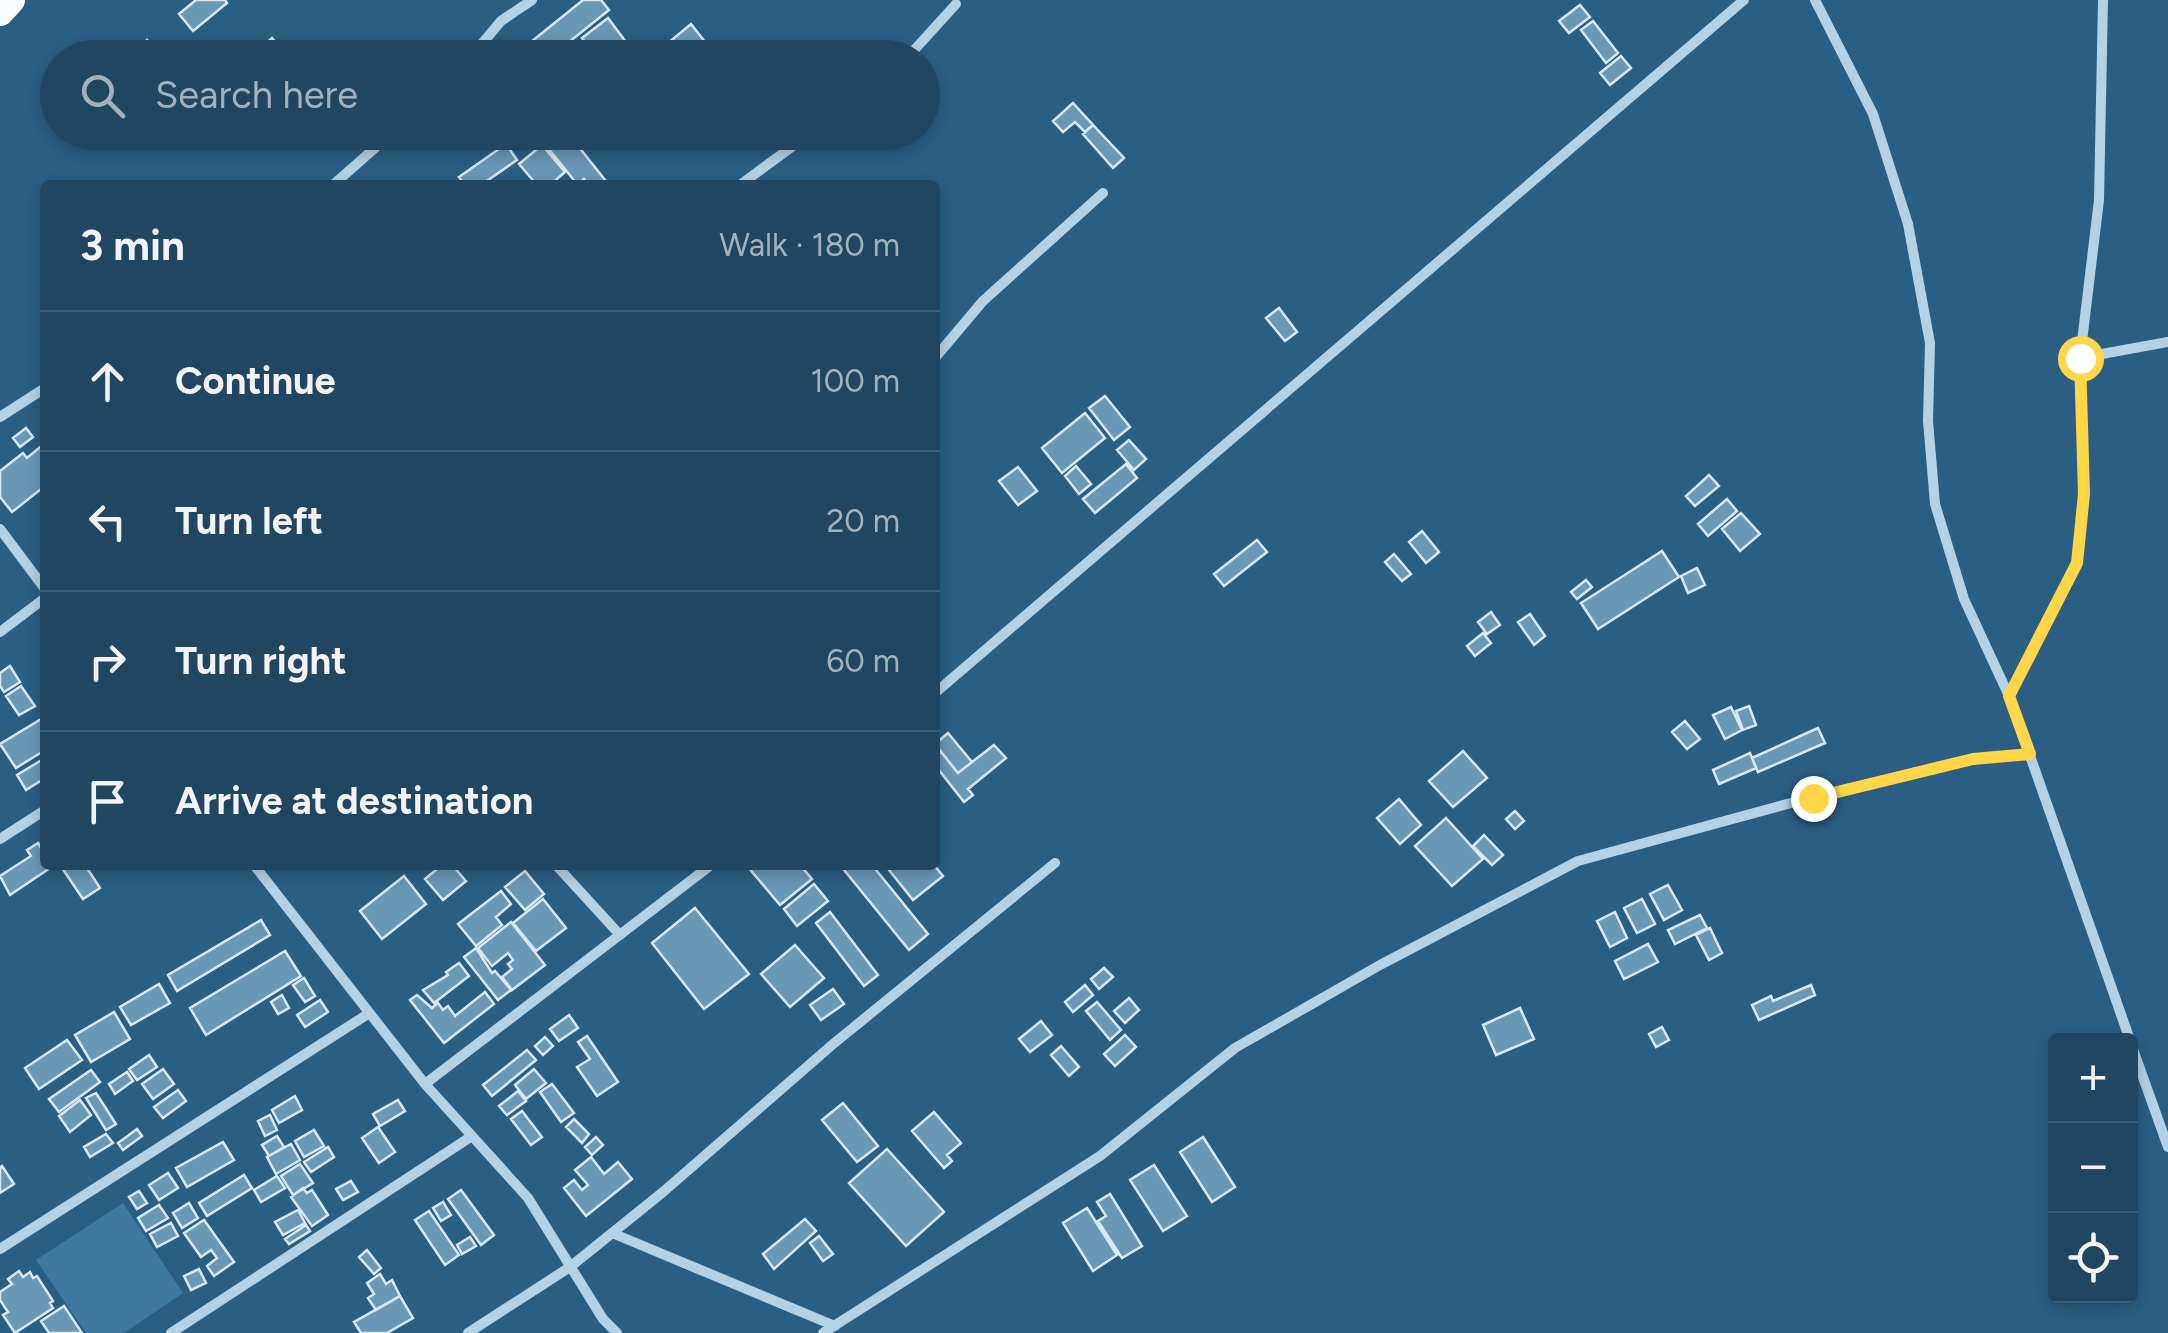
<!DOCTYPE html>
<meta charset="utf-8">
<style>
:root{--surface:#204662;--page:#284d68;--text:#f1f3f6;--muted:#a2b1be;--line:#3d5e77}
body{margin:0;font-family:Figtree,sans-serif;background:var(--page);color:var(--text)}
.controls{position:absolute;right:30px;bottom:30px;display:grid;overflow:hidden;border-radius:10px;box-shadow:0 5px 15px #0003}
.controls button{width:90px;height:90px;display:grid;place-items:center;padding:0;border:0;border-bottom:2px solid var(--line);background:var(--surface);color:var(--text);font:50px sans-serif}
.stop{position:absolute;width:30px;height:30px;margin:-22px;border:8px solid #ffd54a;border-radius:50%;background:#fff}
.stop.end{background:#ffd54a;border-color:#fff;box-shadow:0 2px 10px #0008}
.list{margin:0;padding:0;list-style:none}
h2{display:flex;justify-content:space-between;align-items:center;height:130px;margin:0;padding:0 40px;font-size:42px}
h2 small{font-size:32px;font-weight:400;color:var(--muted)}
.list li{display:grid;grid-template-columns:65px 1fr auto;gap:30px;align-items:center;box-sizing:border-box;height:140px;padding:0 40px;border-top:2px solid var(--line)}
.list b{display:block;font-size:38px;white-space:nowrap}
.list em{font-size:32px;font-style:normal;color:var(--muted)}
.icon{flex:none;width:55px;height:55px;fill:none;stroke:currentColor;stroke-width:2;stroke-linecap:round;stroke-linejoin:round}
.map{position:relative;flex:none;width:2168px;height:1333px;overflow:hidden}
.search{position:absolute;background:var(--surface);box-shadow:0 5px 15px #0003;left:40px;top:40px;width:900px;height:110px;display:flex;align-items:center;gap:25px;box-sizing:border-box;padding:0 35px;border-radius:55px;color:var(--muted);font-size:38px}
.panel{position:absolute;background:var(--surface);box-shadow:0 5px 15px #0003;left:40px;top:180px;width:900px;height:690px;border-radius:10px}
.map>svg:first-child{display:block}
.green{fill:#3f789f}
.building{fill:#6997b6;stroke:#d6e9f5;stroke-width:2.5}
.lines{fill:none;stroke-linecap:round;stroke-linejoin:round}
.minor{stroke:#b3d2e6;stroke-width:10}
.trunk{stroke:#fafcfe;stroke-width:28}
.route{stroke:#ffd54a;stroke-width:12}
</style>
<div class="map">
<svg width="2168" height="1333" viewBox="0 0 2168 1333">
<rect width="100%" height="100%" fill="#2a5e83"/>
<!-- green -->
<path class="green" d="M123 1203 183 1293 124 1333H86L36 1260Z"/>
<!-- building -->
<path class="building" d="M196 0H225L227 3 193 31 179 14Z
M583 0H601L609 10 549 58H511Z
M1580 5 1590 17 1569 33 1559 21Z
M608 18 638 58H597L582 38Z
M1593 21 1618 53 1606 63 1581 30Z
M691 24 709 47 696 58H650Z
M272 38 289 58H250Z
M147 40 159 49 153 58H145L138 52Z
M1621 56 1631 68 1610 85 1600 73Z
M1073 103 1093 125 1085 132 1075 122 1063 132 1053 121Z
M1093 125 1124 158 1113 168 1083 134Z
M554 132H567L609 185H589L584 179 577 184 544 143Z
M506 144 517 160 481 185H465L459 177Z
M542 145 565 172 550 185H537L519 164Z
M1279 308 1297 332 1285 341 1266 318Z
M1105 396 1130 427 1114 440 1089 408Z
M1085 413 1105 438 1062 473 1042 448Z
M26 428 33 437 20 447 13 438Z
M1129 440 1146 459 1134 470 1117 450Z
M45 443V486L12 512 0 497V471L23 453 27 458Z
M1126 464 1137 478 1095 513 1083 499Z
M1076 466 1091 484 1079 494 1065 476Z
M1018 467 1037 491 1018 505 999 481Z
M1709 475 1719 486 1695 506 1686 496Z
M1727 499 1737 511 1708 536 1698 524Z
M1741 513 1760 534 1740 551 1722 529Z
M1422 531 1439 552 1426 563 1409 542Z
M1257 540 1267 552 1224 586 1214 574Z
M1662 551 1679 577 1598 629 1581 603Z
M1394 554 1411 574 1402 581 1385 562Z
M1697 568 1705 585 1688 593 1681 576Z
M1586 580 1592 587 1577 599 1571 592Z
M1491 612 1500 625 1487 634 1478 622Z
M1530 614 1545 636 1534 645 1518 622Z
M1483 633 1491 643 1475 656 1467 646Z
M10 666 20 682 4 692 0 686V673Z
M21 686 35 706 19 715 6 696Z
M1749 706 1756 725 1743 730 1736 711Z
M1731 707 1742 730 1725 739 1713 715Z
M43 718 45 750 16 768 0 744Z
M1685 721 1700 739 1687 749 1672 732Z
M1818 728 1825 743 1758 772 1752 758Z
M948 733 972 762 958 773 935 744Z
M994 745 1006 758 968 789 973 795 964 802 935 765V757L941 752 958 773Z
M1463 751 1487 778 1453 807 1429 781Z
M1750 753 1756 768 1719 784 1713 770Z
M45 758V778L26 790 17 775Z
M1399 799 1421 825 1400 844 1377 818Z
M1515 811 1524 821 1515 829 1506 819Z
M1446 818 1483 859 1452 886 1415 846Z
M1484 835 1503 855 1492 865 1473 846Z
M38 843 45 854V865L53 866 10 895 0 876 31 856 27 850Z
M60 865H85L100 888 83 899Z
M442 865H452L466 881 443 900 425 879Z
M750 865H800L812 879 780 905 748 867Z
M840 865H872L928 934 909 950Z
M885 865H934L943 876 913 900Z
M525 871 544 894 525 910 505 887Z
M404 876 426 904 382 939 360 911Z
M814 884 828 901 797 926 784 909Z
M1668 885 1682 910 1664 920 1650 894Z
M501 891 511 904 496 917 502 925 476 946 458 924Z
M543 899 566 928 536 951 513 923Z
M1642 899 1655 924 1637 933 1624 908Z
M695 908 749 974 704 1009 652 943Z
M830 912 878 975 864 986 816 923Z
M1615 912 1627 938 1610 947 1597 921Z
M1700 915 1707 928 1675 944 1668 930Z
M261 920 270 935 177 991 168 975Z
M511 922 545 965 512 990 502 977 512 969 508 964 513 960 508 953 492 966 478 948Z
M1710 928 1722 953 1709 960 1696 935Z
M1648 944 1658 962 1624 979 1615 961Z
M795 945 824 978 790 1007 761 974Z
M476 948 492 973 495 971 511 990 498 1000 464 957Z
M285 951 301 976 206 1035 190 1008Z
M459 963 469 976 434 1003 423 990 448 975 446 972Z
M1104 968 1113 977 1099 989 1091 979Z
M304 978 315 996 305 1002 293 985Z
M159 984 170 1003 131 1025 120 1007Z
M1085 985 1093 995 1073 1012 1065 1002Z
M1811 985 1815 995 1759 1020 1752 1005 1771 996 1773 1001Z
M833 989 844 1004 821 1020 810 1005Z
M485 992 494 1004 444 1043 410 1000 417 995 432 1008 438 1003 443 1010 448 1006 455 1016Z
M282 995 289 1008 278 1014 271 1002Z
M1129 998 1139 1010 1125 1023 1114 1011Z
M320 1000 328 1012 305 1027 297 1015Z
M1097 1002 1121 1030 1110 1040 1086 1011Z
M1520 1008 1534 1039 1496 1055 1483 1025Z
M114 1012 130 1039 91 1062 75 1035Z
M569 1015 578 1028 559 1041 550 1029Z
M1041 1021 1052 1035 1030 1052 1019 1039Z
M1662 1027 1669 1040 1656 1047 1649 1034Z
M1125 1035 1136 1047 1115 1066 1104 1054Z
M587 1036 618 1082 597 1096 577 1067 590 1059 578 1042Z
M545 1037 553 1046 543 1055 535 1046Z
M67 1040 82 1060 39 1089 25 1068Z
M1061 1046 1079 1067 1069 1076 1051 1055Z
M527 1050 536 1060 492 1096 483 1085Z
M149 1055 157 1067 137 1080 129 1069Z
M163 1069 174 1084 153 1099 142 1084Z
M534 1069 546 1083 526 1099 515 1085Z
M91 1070 100 1082 59 1112 49 1099Z
M127 1072 133 1081 115 1094 109 1084Z
M552 1084 574 1113 561 1122 540 1092Z
M178 1090 186 1101 163 1118 154 1107Z
M518 1091 526 1101 507 1115 499 1106Z
M96 1093 116 1124 106 1130 86 1098Z
M295 1096 302 1110 279 1123 272 1110Z
M80 1100 91 1115 70 1132 59 1116Z
M398 1100 405 1111 380 1126 373 1114Z
M843 1103 878 1146 857 1162 822 1120Z
M522 1111 542 1137 531 1145 511 1119Z
M934 1112 961 1143 947 1155 952 1161 944 1168 912 1131Z
M270 1115 277 1130 265 1136 258 1121Z
M574 1119 589 1134 582 1143 566 1127Z
M378 1127 395 1152 379 1163 362 1138Z
M137 1129 142 1136 123 1150 118 1143Z
M314 1130 324 1146 304 1157 295 1141Z
M106 1134 113 1143 90 1157 84 1147Z
M277 1136 284 1147 269 1156 262 1145Z
M596 1137 603 1145 592 1155 585 1147Z
M1203 1137 1235 1187 1212 1202 1180 1152Z
M223 1142 234 1160 187 1187 176 1168Z
M291 1144 300 1160 276 1174 267 1157Z
M328 1147 334 1157 311 1172 304 1162Z
M887 1149 944 1212 906 1246 849 1183Z
M591 1157 604 1174 618 1162 632 1179 586 1216 564 1188 574 1180 582 1190 588 1185 575 1170Z
M300 1164 313 1183 293 1195 281 1176Z
M1154 1165 1187 1216 1163 1231 1130 1180Z
M2 1166 14 1184 0 1193V1168Z
M168 1173 178 1188 159 1200 149 1185Z
M244 1175 252 1188 207 1216 199 1203Z
M277 1176 285 1188 261 1202 254 1190Z
M351 1181 358 1192 343 1200 336 1189Z
M303 1188 307 1193 312 1190 328 1215 312 1226 291 1197Z
M461 1190 494 1235 481 1245 448 1199Z
M139 1191 147 1203 137 1209 129 1197Z
M1110 1194 1142 1246 1122 1258 1098 1221 1106 1216 1097 1202Z
M443 1202 451 1215 441 1221 433 1208Z
M189 1203 198 1218 182 1228 173 1213Z
M159 1205 168 1218 146 1231 138 1218Z
M1087 1208 1117 1255 1093 1271 1063 1223Z
M298 1210 305 1223 283 1235 275 1222Z
M429 1211 459 1255 445 1265 415 1220Z
M805 1219 816 1231 774 1269 763 1254Z
M204 1220 234 1262 214 1276 207 1266 217 1258 211 1250 201 1257 184 1233Z
M171 1223 178 1236 157 1247 150 1234Z
M306 1225 310 1231 289 1244 285 1239Z
M819 1236 833 1254 823 1261 810 1243Z
M470 1237 476 1246 462 1254 457 1245Z
M367 1250 381 1268 374 1274 359 1257Z
M199 1269 206 1283 191 1290 184 1276Z
M19 1271 23 1277 30 1272 33 1278 37 1276 53 1301 50 1303 53 1308 15 1333 3 1315 8 1312 0 1300V1292L12 1284 8 1279Z
M380 1274 386 1284 392 1280 400 1296 376 1310 368 1298 374 1294 367 1283Z
M400 1296 413 1318 387 1333H361L354 1322Z
M64 1306 82 1333H49L41 1321Z"/>
<g class="lines">
<!-- minor -->
<path class="minor" d="M1815 0 1873 114 1908 224 1930 343 1928 421 1935 504 1964 599 2009 696 2130 1040
M470 58 501 21 532 0
M907 58 956 4
M333 185 393 132
M740 185 812 132
M935 358 983 301 1103 193
M2080 358 2168 342
M0 417 45 388
M0 529 45 589
M0 632 45 598
M935 693 1744 0
M2009 696 2077 563 2084 494 2080 358 2099 200 2103 0
M0 839 45 810
M254 865 425 1084 528 1198 603 1319 617 1333
M556 865 620 935
M2130 1041 2168 1147
M425 1084 711 865
M612 1233 835 1326
M0 1249 368 1014
M171 1333 472 1136
M468 1333 570 1267 663 1192 832 1045 1055 863
M823 1333 1100 1156 1235 1048 1380 965 1578 861 1813 797 1973 759 2029 754"/>
<!-- trunk -->
<path class="trunk" d="M0 12 11 0"/>
</g>
<g class="lines">
<!-- route -->
<path class="route" d="M1813 798 1973 759 2030 754 2009 696 2077 563 2084 494 2080 358"/>
</g>
</svg>
<div class="controls">
<button>+</button>
<button>−</button>
<button><svg class="icon" aria-label="locate" viewBox="0 0 24 24"><circle cx="12" cy="12" r="6"/><path d="M12 2v4M12 18v4M2 12h4M18 12h4"/></svg></button>
</div>
<div class="stop" style="left:2080px;top:358px"></div>
<div class="stop end" style="left:1813px;top:798px"></div>
<div class="search"><svg class="icon" aria-label="search" viewBox="0 0 24 24"><circle cx="10" cy="10" r="6"/><path d="M15 15l6 6"/></svg>Search here</div>
<section class="panel">
<h2>3 min<small>Walk · 180 m</small></h2>
<ul class="list">
<li><svg class="icon" aria-label="ahead" viewBox="0 0 24 24"><path d="M12 20V5M6 11l6-6 6 6"/></svg><div><b>Continue</b></div><em>100 m</em></li>
<li><svg class="icon" aria-label="left" viewBox="0 0 24 24"><path d="M17 20v-9H6M10 6l-5 5 5 5"/></svg><div><b>Turn left</b></div><em>20 m</em></li>
<li><svg class="icon" aria-label="right" viewBox="0 0 24 24"><path d="M7 20v-9h11M14 6l5 5-5 5"/></svg><div><b>Turn right</b></div><em>60 m</em></li>
<li><svg class="icon" aria-label="arrive" viewBox="0 0 24 24"><path d="M6 21V4h12l-3 4 3 4H6"/></svg><div><b>Arrive at destination</b></div></li>
</ul>
</section>
</div>
